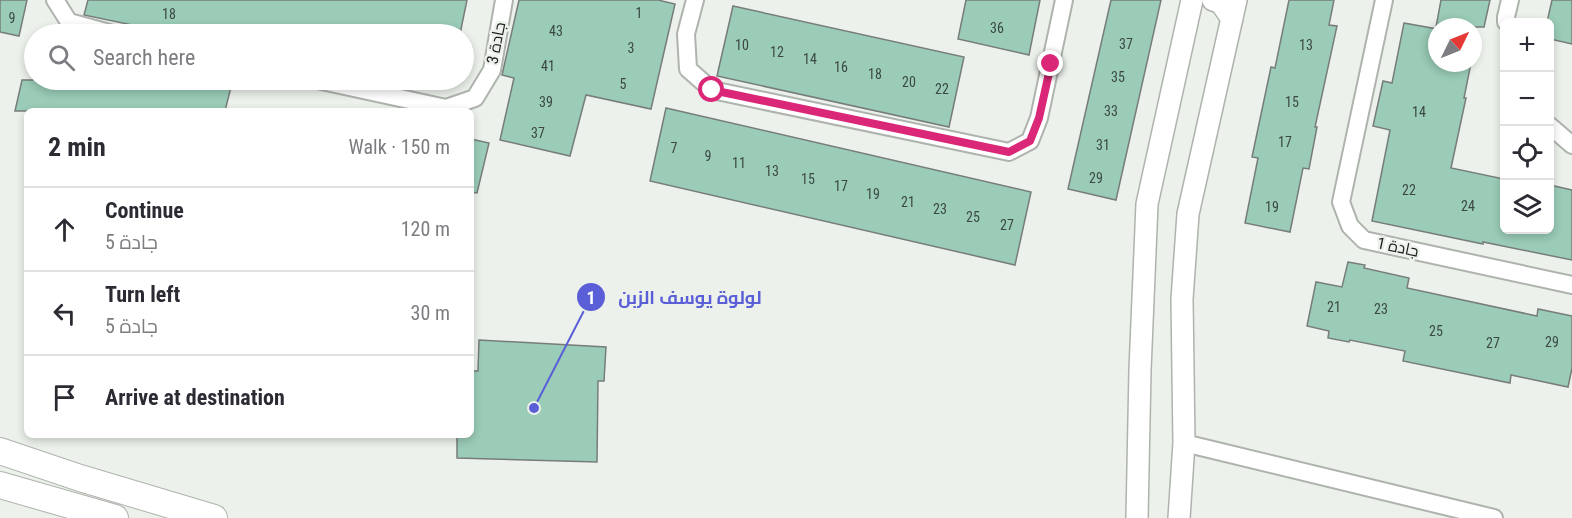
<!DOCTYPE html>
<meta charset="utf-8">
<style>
:root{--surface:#fff;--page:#f2f2f3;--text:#2b2b33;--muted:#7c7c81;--line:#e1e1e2}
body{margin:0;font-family:"Roboto Condensed",Cairo,sans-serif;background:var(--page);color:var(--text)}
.controls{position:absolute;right:18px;top:18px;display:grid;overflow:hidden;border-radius:9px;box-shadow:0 3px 9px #0003}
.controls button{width:54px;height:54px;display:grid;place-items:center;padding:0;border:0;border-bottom:2px solid var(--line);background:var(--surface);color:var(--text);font:30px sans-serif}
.compass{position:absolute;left:1428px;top:18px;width:54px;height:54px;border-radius:50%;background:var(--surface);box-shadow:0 3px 9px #0003;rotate:47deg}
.stop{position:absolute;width:18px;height:18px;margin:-14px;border:4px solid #db2777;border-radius:50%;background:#fff}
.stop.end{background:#db2777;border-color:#fff;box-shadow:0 2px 6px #0008}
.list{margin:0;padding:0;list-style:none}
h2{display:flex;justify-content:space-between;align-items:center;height:78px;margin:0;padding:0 24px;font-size:26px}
h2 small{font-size:20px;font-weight:400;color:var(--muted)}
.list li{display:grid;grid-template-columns:39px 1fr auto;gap:18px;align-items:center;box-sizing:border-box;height:84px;padding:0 24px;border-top:2px solid var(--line)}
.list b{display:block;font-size:22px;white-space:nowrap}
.list p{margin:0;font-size:20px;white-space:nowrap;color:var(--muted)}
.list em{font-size:20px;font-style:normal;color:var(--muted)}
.icon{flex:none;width:33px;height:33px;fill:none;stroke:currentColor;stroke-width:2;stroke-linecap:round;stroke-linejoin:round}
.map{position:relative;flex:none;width:1572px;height:518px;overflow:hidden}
.search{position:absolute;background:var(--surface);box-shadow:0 3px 9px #0003;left:24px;top:24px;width:450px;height:66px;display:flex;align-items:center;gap:15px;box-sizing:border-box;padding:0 21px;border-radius:33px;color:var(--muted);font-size:22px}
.panel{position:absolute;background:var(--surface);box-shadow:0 3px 9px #0003;left:24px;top:108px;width:450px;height:330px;border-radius:9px}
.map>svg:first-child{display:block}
.building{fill:#9accb7;stroke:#777d7a;stroke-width:1.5}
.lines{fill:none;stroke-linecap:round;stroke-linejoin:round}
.minor-casing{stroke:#afb3ad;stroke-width:20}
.tertiary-casing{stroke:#afb3ad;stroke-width:24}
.primary-casing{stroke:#afb3ad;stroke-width:28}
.minor{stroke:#fff;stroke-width:16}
.tertiary{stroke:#fff;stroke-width:21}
.primary{stroke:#fff;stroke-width:26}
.route{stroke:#db2777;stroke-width:8}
.labels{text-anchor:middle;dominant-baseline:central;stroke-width:5;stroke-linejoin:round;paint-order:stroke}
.number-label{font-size:14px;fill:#3c4942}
.street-label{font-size:16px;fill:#1c1d1b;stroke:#ecf1eb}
.leader{fill:none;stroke:#5b5fd7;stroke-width:2}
.callout-dot{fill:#5b5fd7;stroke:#ecf1eb;stroke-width:2}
.mark-label{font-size:18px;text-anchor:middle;font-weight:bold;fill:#fff}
.callout-label{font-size:18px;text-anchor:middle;font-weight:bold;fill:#5b5fd7;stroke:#ecf1eb;stroke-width:5;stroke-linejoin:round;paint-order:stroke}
</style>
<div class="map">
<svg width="1572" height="518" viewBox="0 0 1572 518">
<rect width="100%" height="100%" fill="#ecf1eb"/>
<!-- building -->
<path class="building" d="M0 0H27L19 36 0 32Z
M88 0H467L460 34H175L84 15Z
M519 0H658L675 4 651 109 586 95 570 156 500 140 514 78 502 75Z
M966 0H1040L1029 55 958 39Z
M1111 0H1161L1116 200 1068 189Z
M1289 0H1334L1329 25 1337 26 1315 127H1317L1309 169 1303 168 1290 232 1245 223 1258 158 1252 157 1271 67 1275 68Z
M1441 0H1490L1484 27H1436Z
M1552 0H1572V44L1550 39V22H1547Z
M733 6 964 57 949 127 717 76Z
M1404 23 1437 29V63H1471L1464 98H1466L1451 168 1504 179V230H1550V185L1572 190V260L1483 242V244L1372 221 1390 130 1373 126 1383 81 1392 83Z
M22 80H196L231 87 225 111H15Z
M666 108 1031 192 1015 265 650 181Z
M471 139 489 143 477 193 471 192Z
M1348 262 1365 265 1364 268 1409 278 1407 288 1537 316 1538 309 1572 316V368L1568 387 1511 375 1510 383 1403 361 1405 351 1350 340 1349 342 1328 338 1329 331 1307 326 1316 282 1342 287Z
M479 340 606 347 604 381H598L597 462 457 458V435H471V371H478Z"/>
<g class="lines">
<defs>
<path id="minor" d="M55 0 69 22 113 34
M695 0 686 34 688 69 712 90 1009 152 1030 141 1039 118 1064 0
M1384 0 1341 202 1350 226 1364 240 1572 285
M1506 22V17L1510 0
M317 80 446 108 475 98 492 70 504 0
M1550 126 1572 145
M1184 443 1494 518"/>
<path id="tertiary" d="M1213 0 1221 3 1232 19
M1137 518 1140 370 1147 204 1192 0
M1179 518 1184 443 1182 299 1188 214 1236 0"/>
<path id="primary" d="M0 451 80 478 214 518
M0 485 115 518"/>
</defs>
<!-- minor casing -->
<use href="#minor" class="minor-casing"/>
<!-- tertiary casing -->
<use href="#tertiary" class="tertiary-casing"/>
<!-- primary casing -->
<use href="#primary" class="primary-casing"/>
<!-- minor -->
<use href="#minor" class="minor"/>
<!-- tertiary -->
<use href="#tertiary" class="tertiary"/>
<!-- primary -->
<use href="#primary" class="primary"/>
</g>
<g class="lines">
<!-- route -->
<path class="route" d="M712 90 1009 152 1030 141 1039 118 1051 64"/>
</g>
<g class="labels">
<!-- number labels -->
<g class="number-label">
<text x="639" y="13">1</text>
<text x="169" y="14">18</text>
<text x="12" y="18">9</text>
<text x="997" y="28">36</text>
<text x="556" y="31">43</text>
<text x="1126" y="44">37</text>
<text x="742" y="45">10</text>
<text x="1306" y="45">13</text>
<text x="631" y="48">3</text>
<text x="777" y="52">12</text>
<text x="810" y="59">14</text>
<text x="548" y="66">41</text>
<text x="841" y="67">16</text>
<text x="875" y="74">18</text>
<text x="1118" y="77">35</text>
<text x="909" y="82">20</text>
<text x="623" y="84">5</text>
<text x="942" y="89">22</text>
<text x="546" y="102">39</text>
<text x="1292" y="102">15</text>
<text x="1111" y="111">33</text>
<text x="1419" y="112">14</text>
<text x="538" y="133">37</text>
<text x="1285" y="142">17</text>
<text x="1103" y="145">31</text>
<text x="674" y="148">7</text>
<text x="708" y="156">9</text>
<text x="739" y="163">11</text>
<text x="772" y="171">13</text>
<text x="1096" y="178">29</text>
<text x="808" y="179">15</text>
<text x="841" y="186">17</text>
<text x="1409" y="190">22</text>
<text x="873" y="194">19</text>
<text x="908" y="202">21</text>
<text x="1468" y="206">24</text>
<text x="1272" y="207">19</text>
<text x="940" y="209">23</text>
<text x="973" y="217">25</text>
<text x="1007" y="225">27</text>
<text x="1334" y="307">21</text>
<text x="1381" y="309">23</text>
<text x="1436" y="331">25</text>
<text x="1552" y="342">29</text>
<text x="1493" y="343">27</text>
</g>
<!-- street labels -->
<g class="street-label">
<text transform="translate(496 43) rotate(-79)">جادة 3</text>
<text transform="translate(1398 247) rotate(12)">جادة 1</text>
</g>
</g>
<!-- callouts -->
<path class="leader" d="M534 408L591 297"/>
<g class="callout-dot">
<circle cx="534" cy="408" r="6"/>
<circle cx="591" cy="297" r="15"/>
</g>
<g class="mark-label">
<text x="591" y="304">1</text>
</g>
<g class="callout-label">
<text x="690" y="304">لولوة يوسف الزبن</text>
</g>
</svg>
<div class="controls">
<button>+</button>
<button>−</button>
<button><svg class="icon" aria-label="locate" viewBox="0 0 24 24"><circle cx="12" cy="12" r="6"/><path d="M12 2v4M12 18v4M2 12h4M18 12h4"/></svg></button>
<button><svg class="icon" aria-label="layers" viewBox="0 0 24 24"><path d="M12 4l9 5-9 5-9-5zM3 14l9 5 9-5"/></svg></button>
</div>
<svg class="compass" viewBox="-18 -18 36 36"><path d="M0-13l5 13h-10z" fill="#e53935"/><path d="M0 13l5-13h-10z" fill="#7c7c81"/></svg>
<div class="stop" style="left:712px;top:90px"></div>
<div class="stop end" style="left:1051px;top:64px"></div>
<div class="search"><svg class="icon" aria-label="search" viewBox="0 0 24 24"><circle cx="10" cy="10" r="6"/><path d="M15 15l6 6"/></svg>Search here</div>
<section class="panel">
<h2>2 min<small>Walk · 150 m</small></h2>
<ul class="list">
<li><svg class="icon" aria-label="ahead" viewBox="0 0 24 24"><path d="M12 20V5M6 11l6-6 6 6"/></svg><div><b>Continue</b><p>جادة 5</p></div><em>120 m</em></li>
<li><svg class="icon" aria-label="left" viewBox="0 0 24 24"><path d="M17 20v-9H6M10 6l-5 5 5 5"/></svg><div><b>Turn left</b><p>جادة 5</p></div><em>30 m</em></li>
<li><svg class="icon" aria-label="arrive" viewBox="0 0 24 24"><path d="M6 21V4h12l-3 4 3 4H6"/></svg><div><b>Arrive at destination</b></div></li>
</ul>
</section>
</div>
